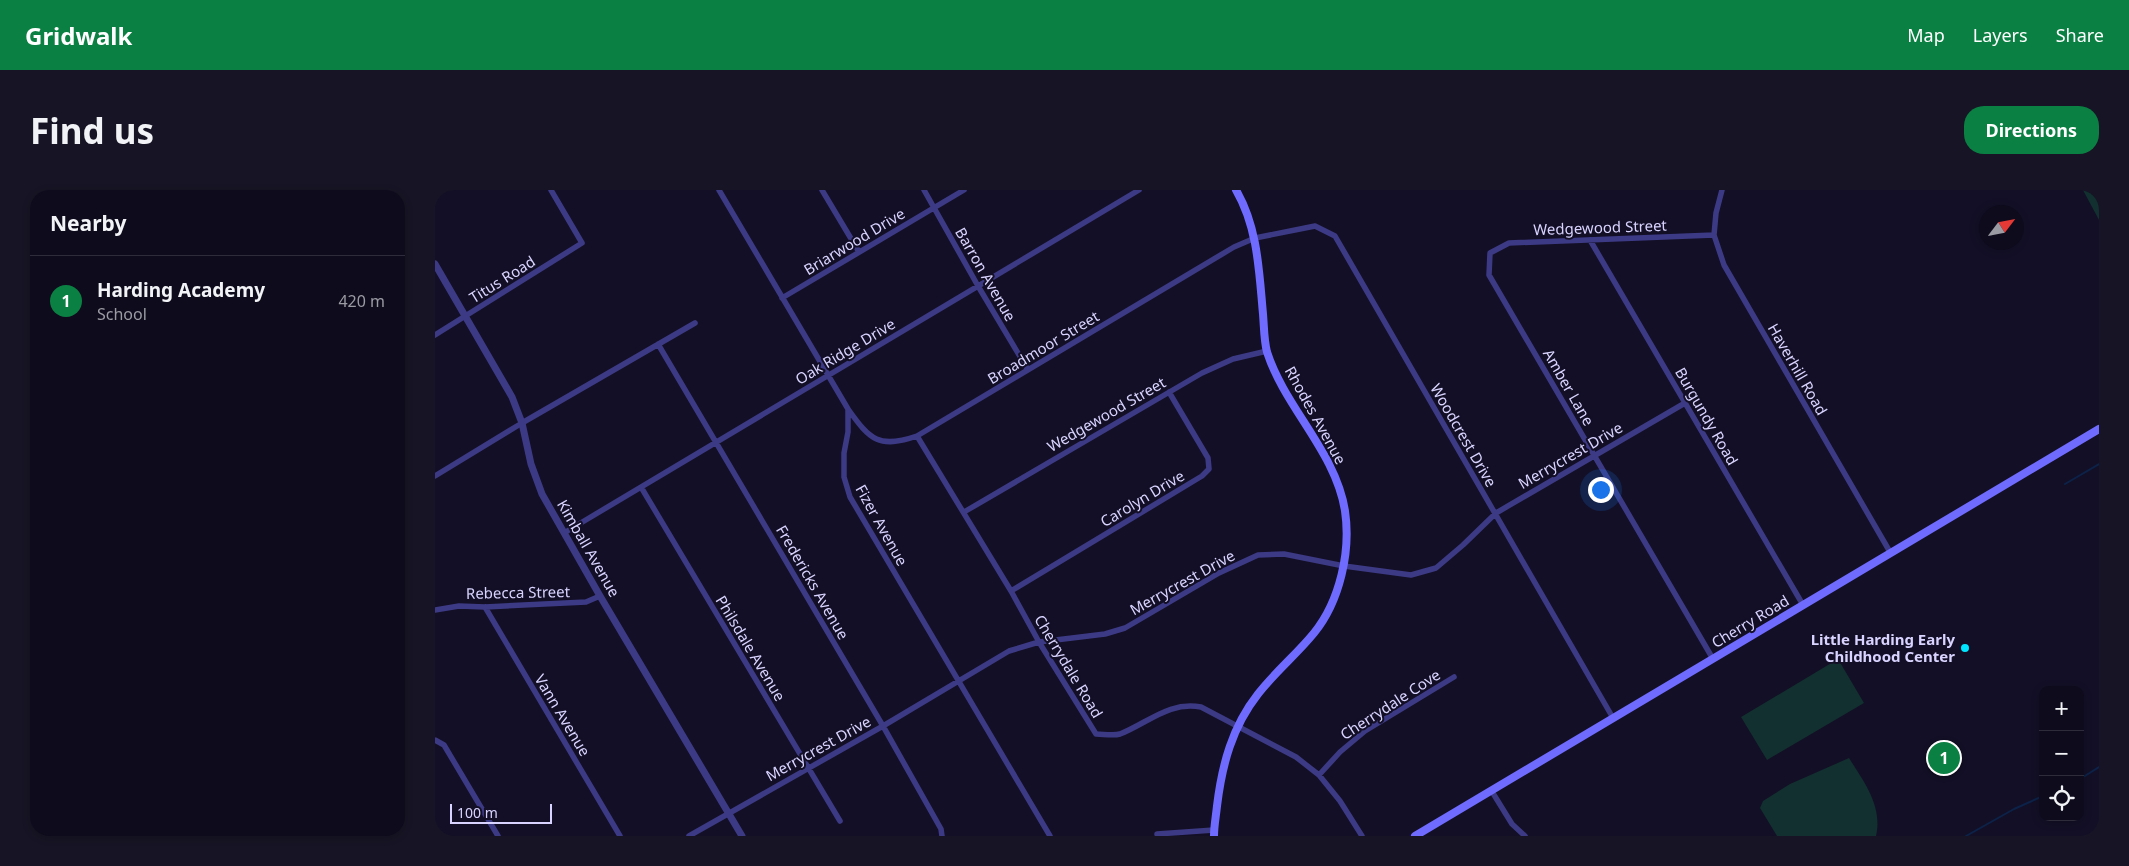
<!DOCTYPE html>
<meta charset="utf-8">
<style>
:root{--surface:#0e0b1c;--page:#171425;--text:#f1f3f6;--muted:#9b9ba3;--line:#2e2b3b;--accent:#0b8043}
body{margin:0;font-family:"Noto Sans",sans-serif;background:var(--page);color:var(--text)}
.controls{position:absolute;right:15px;bottom:15px;display:grid;overflow:hidden;border-radius:10px;box-shadow:0 2px 8px #0003}
.controls button{width:45px;height:45px;display:grid;place-items:center;padding:0;border:0;border-bottom:1px solid var(--line);background:var(--surface);color:var(--text);font:25px sans-serif}
.compass{position:absolute;left:1544px;top:15px;width:45px;height:45px;border-radius:50%;background:var(--surface);box-shadow:0 2px 8px #0003;rotate:58deg}
.scale{position:absolute;left:15px;bottom:12px;width:102px;box-sizing:border-box;padding-left:5px;border:2px solid #d9d4ff;border-top:0;font-size:14px;line-height:18px;white-space:nowrap;color:#d9d4ff;-webkit-text-stroke:4px #130f26;paint-order:stroke}
.you{position:absolute;left:1165px;top:299px;width:18px;height:18px;margin:-12px;border:4px solid #fff;border-radius:50%;background:#1a73e8;box-shadow:0 0 0 8px #1a73e833}
.badge{display:grid;place-items:center;width:32px;height:32px;border-radius:50%;background:var(--accent);color:#fff;font-size:16px;font-weight:700}
.pin{position:absolute;translate:-50% -50%;border:2px solid #fff;box-shadow:0 1px 5px #0006}
.list{margin:0;padding:0;list-style:none}
h2{display:flex;justify-content:space-between;align-items:center;height:65px;margin:0;padding:0 20px;font-size:21px}
h2 small{font-size:16px;font-weight:400;color:var(--muted)}
.list li{display:grid;grid-template-columns:32px 1fr auto;gap:15px;align-items:center;box-sizing:border-box;height:90px;padding:0 20px;border-top:1px solid var(--line)}
.list b{display:block;font-size:19px;white-space:nowrap}
.list p{margin:0;font-size:16px;white-space:nowrap;color:var(--muted)}
.list em{font-size:16px;font-style:normal;color:var(--muted)}
.icon{flex:none;width:28px;height:28px;fill:none;stroke:currentColor;stroke-width:2;stroke-linecap:round;stroke-linejoin:round}
.map{position:relative;flex:none;width:1664px;height:646px;overflow:hidden;border-radius:20px}
header{display:flex;align-items:center;gap:30px;box-sizing:border-box;height:70px;padding:0 25px;background:var(--accent);color:#fff}
header strong{font-size:24px}
nav{display:flex;gap:28px;margin-inline-start:auto;font-size:18px}
.intro{display:flex;align-items:center;justify-content:space-between;box-sizing:border-box;height:120px;padding:0 30px}
h1{margin:0;font-size:35px}
.button{padding:12px 22px;border-radius:20px;background:var(--accent);color:#fff;font-size:18px;font-weight:700}
main{display:flex;gap:30px;padding:0 30px}
aside{flex:1;background:var(--surface);border-radius:20px;box-shadow:0 2px 8px #0003}
.map>svg:first-child{display:block}
.green{fill:#12302f}
.lines{fill:none;stroke-linecap:round;stroke-linejoin:round}
.stream{stroke:#0c2248;stroke-width:2}
.minor{stroke:#3d3a85;stroke-width:5.5}
.tertiary{stroke:#3d3a85;stroke-width:7}
.secondary{stroke:#6f6bff;stroke-width:8}
.poi-dot{fill:#00e5ff;stroke:#130f26;stroke-width:2}
.labels{text-anchor:middle;dominant-baseline:central;stroke-width:4;stroke-linejoin:round;paint-order:stroke}
.street-label{font-size:15px;fill:#d9d4ff;stroke:#130f26}
.poi-label{font-size:15px;font-weight:bold;fill:#d9d4ff;stroke:#130f26;text-anchor:end}
</style>
<header>
<strong>Gridwalk</strong>
<nav><a>Map</a><a>Layers</a><a>Share</a></nav>
</header>
<div class="intro"><h1>Find us</h1><a class="button">Directions</a></div>
<main>
<aside>
<h2>Nearby<small></small></h2>
<ul class="list">
<li><span class="badge">1</span><div><b>Harding Academy</b><p>School</p></div><em>420 m</em></li>
</ul>
</aside>
<div class="map">
<svg width="1664" height="646" viewBox="0 0 1664 646">
<rect width="100%" height="100%" fill="#130f26"/>
<!-- green -->
<path class="green" d="M1648 0H1664V30L1649 2Z
M1403 469 1429 513 1332 570 1306 527Z
M1414 568C1429 592 1448 616 1441 646H1342L1325 618 1328 611 1355 594Z"/>
<g class="lines">
<!-- stream -->
<path class="stream" d="M1630 294 1664 274
M1645 589 1664 577
M1531 646 1579 619 1608 606"/>
<!-- minor -->
<path class="minor" d="M284 0 413 219V242L409 263V287L415 307 615 646
M387 0 424 62
M489 0 543 96 593 180
M1287 0 1281 23 1279 45 1289 75 1455 362
M1155 50 1368 415
M347 108 529 0
M0 145 147 53 116 0
M223 154 448 536 506 639 507 646
M413 219C435 250 444 259 482 246L799 57 820 48 880 36 900 46 1178 528
M482 246 576 401 604 452 661 544C668 544 678 546 685 544 713 533 734 511 766 517L861 567 884 585 905 611 927 646
M0 286 87 233 260 133
M206 297 405 631
M529 322 767 183 798 169 832 161
M129 343 704 0
M576 401 767 286 774 279 773 268 734 202
M50 417 185 646
M0 420 24 416 50 417 151 412 165 406
M1278 469 1054 85 1055 63 1074 53 1279 45
M0 550 9 555 63 646
M884 585 905 562 930 541 1019 487
M1056 600 1077 634 1090 646
M722 644 779 640
M254 646 448 536 574 461 604 452 670 444 690 438 784 383 823 365 849 364 909 376 976 385 1001 378 1028 355 1061 323 1250 213"/>
<!-- tertiary -->
<path class="tertiary" d="M0 74 77 207 87 233 96 274 107 304 165 406 307 646"/>
<!-- secondary -->
<path class="secondary" d="M779 646C779 636 781 626 782 616 787 575 797 537 823 504 840 482 862 464 879 443 905 411 916 361 910 321 901 262 850 218 832 162 829 151 829 136 828 124 824 81 823 38 801 0
M980 646 1664 239"/>
</g>
<!-- markers -->
<circle class="poi-dot" cx="1530" cy="458" r="5"/>
<g class="labels">
<!-- street labels -->
<g class="street-label">
<text transform="translate(1165 37) rotate(-2)">Wedgewood Street</text>
<text transform="translate(419 51) rotate(-31)">Briarwood Drive</text>
<text transform="translate(551 84) rotate(60)">Barron Avenue</text>
<text transform="translate(67 89) rotate(-32)">Titus Road</text>
<text transform="translate(608 157) rotate(-31)">Broadmoor Street</text>
<text transform="translate(410 161) rotate(-31)">Oak Ridge Drive</text>
<text transform="translate(1363 179) rotate(60)">Haverhill Road</text>
<text transform="translate(1134 197) rotate(60)">Amber Lane</text>
<text transform="translate(671 224) rotate(-30)">Wedgewood Street</text>
<text transform="translate(881 225) rotate(61)">Rhodes Avenue</text>
<text transform="translate(1272 226) rotate(60)">Burgundy Road</text>
<text transform="translate(1029 245) rotate(60)">Woodcrest Drive</text>
<text transform="translate(1135 265) rotate(-30)">Merrycrest Drive</text>
<text transform="translate(707 308) rotate(-31)">Carolyn Drive</text>
<text transform="translate(447 335) rotate(61)">Fizer Avenue</text>
<text transform="translate(154 358) rotate(60)">Kimball Avenue</text>
<text transform="translate(378 392) rotate(60)">Fredericks Avenue</text>
<text transform="translate(747 392) rotate(-29)">Merrycrest Drive</text>
<text transform="translate(83 402) rotate(-1)">Rebecca Street</text>
<text transform="translate(1315 431) rotate(-31)">Cherry Road</text>
<text transform="translate(316 458) rotate(59)">Philsdale Avenue</text>
<text transform="translate(634 476) rotate(59)">Cherrydale Road</text>
<text transform="translate(955 514) rotate(-33)">Cherrydale Cove</text>
<text transform="translate(128 525) rotate(59)">Vann Avenue</text>
<text transform="translate(383 558) rotate(-29)">Merrycrest Drive</text>
</g>
<!-- poi labels -->
<g class="poi-label">
<text x="1520" y="449">Little Harding Early<tspan x="1520" dy="17">Childhood Center</tspan></text>
</g>
</g>
</svg>
<div class="controls">
<button>+</button>
<button>−</button>
<button><svg class="icon" aria-label="locate" viewBox="0 0 24 24"><circle cx="12" cy="12" r="6"/><path d="M12 2v4M12 18v4M2 12h4M18 12h4"/></svg></button>
</div>
<svg class="compass" viewBox="-18 -18 36 36"><path d="M0-13l5 13h-10z" fill="#e53935"/><path d="M0 13l5-13h-10z" fill="#9b9ba3"/></svg>
<div class="scale">100 m</div>
<div class="you"></div>
<div class="pin badge" style="left:1509px;top:568px">1</div>
</div>
</main>
